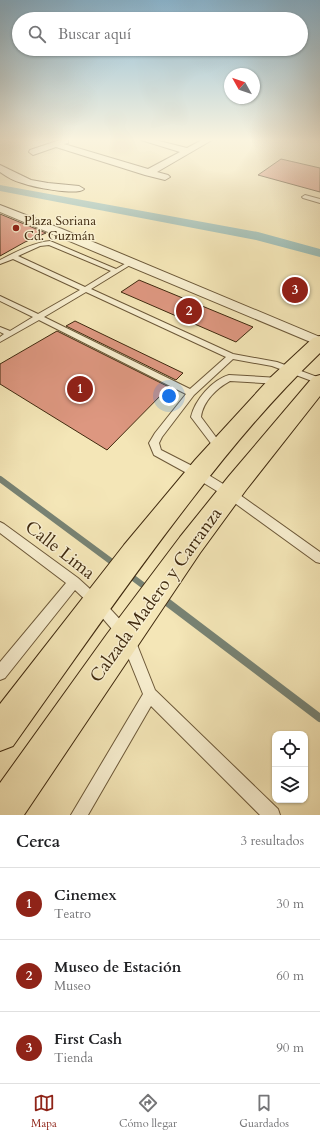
<!DOCTYPE html>
<html lang="es">
<meta charset="utf-8">
<style>
:root{--surface:#fff;--page:#f2f2f2;--text:#202124;--muted:#757577;--line:#e0e0e0;--accent:#8f2418}
body{margin:0;font-family:Cardo,serif;background:var(--page);color:var(--text)}
.controls{position:absolute;right:12px;bottom:12px;display:grid;overflow:hidden;border-radius:8px;box-shadow:0 1px 3px #0004}
.controls button{width:36px;height:36px;display:grid;place-items:center;padding:0;border:0;border-bottom:1px solid var(--line);background:var(--surface);color:var(--text);font:20px sans-serif}
.compass{position:absolute;left:224px;top:68px;width:36px;height:36px;border-radius:50%;background:var(--surface);box-shadow:0 1px 3px #0004;rotate:310deg}
.you{position:absolute;left:169px;top:396px;width:14px;height:14px;margin:-10px;border:3px solid #fff;border-radius:50%;background:#1a73e8;box-shadow:0 0 0 6px #1a73e833}
.badge{display:grid;place-items:center;width:26px;height:26px;border-radius:50%;background:var(--accent);color:#fff;font-size:13px;font-weight:700}
.pin{position:absolute;translate:-50% -50%;border:2px solid #fff;box-shadow:0 1px 4px #0006}
.list{margin:0;padding:0;list-style:none}
h2{display:flex;justify-content:space-between;align-items:center;height:52px;margin:0;padding:0 16px;font-size:17px}
h2 small{font-size:13px;font-weight:400;color:var(--muted)}
.list li{display:grid;grid-template-columns:26px 1fr auto;gap:12px;align-items:center;box-sizing:border-box;height:72px;padding:0 16px;border-top:1px solid var(--line)}
.list b{display:block;font-size:15px;white-space:nowrap}
.list p{margin:0;font-size:13px;white-space:nowrap;color:var(--muted)}
.list em{font-size:13px;font-style:normal;color:var(--muted)}
.icon{flex:none;width:22px;height:22px;fill:none;stroke:currentColor;stroke-width:2;stroke-linecap:round;stroke-linejoin:round}
.map{position:relative;flex:none;width:320px;height:815px;overflow:hidden}
.search{position:absolute;background:var(--surface);box-shadow:0 1px 3px #0004;left:12px;right:12px;top:12px;height:44px;display:flex;align-items:center;gap:10px;box-sizing:border-box;padding:0 14px;border-radius:22px;color:var(--muted);font-size:15px}
.sheet{height:268px;background:var(--surface)}
nav{display:flex;justify-content:space-around;align-items:center;box-sizing:border-box;height:56px;border-top:1px solid var(--line);background:var(--surface);font-size:11px;color:var(--muted)}
nav a{display:grid;justify-items:center;gap:2px}
nav .on{color:var(--accent)}
.map>svg:first-child{display:block}
.lines{fill:none;stroke-linecap:round;stroke-linejoin:round}
.stream-far1{stroke:#788374;stroke-width:6}
.stream{stroke:#788374;stroke-width:8}
.canal{fill:#9ebeb7;fill-rule:evenodd}
.building{fill:#dd9780;stroke:#402a0f}
.service-casing{stroke:#6d5939;stroke-width:2}
.minor-casing{stroke:#6d5939;stroke-width:2}
.primary-casing{stroke:#402a0f;stroke-width:2}
.service{fill:#f8efd0;fill-rule:evenodd}
.minor{fill:#f8efd0;fill-rule:evenodd}
.primary{fill:#f4e6b7;fill-rule:evenodd}
.poi-dot{fill:#8f2418;stroke:#f8efd0;stroke-width:1.5}
.labels{text-anchor:middle;dominant-baseline:central;stroke-width:3;stroke-linejoin:round;paint-order:stroke}
.far-poi-label{font-size:13px;fill:#402a0f;stroke:#f8efd0;text-anchor:start}
.near-street-label{font-size:18px;fill:#402a0f;stroke:#f8efd0}
</style>
<div class="map">
<svg width="320" height="815" viewBox="0 0 320 815">
<rect width="100%" height="100%" fill="#f4e6b7"/>
<filter id="stains"><feTurbulence type="fractalNoise" baseFrequency=".005" numOctaves="4"/><feColorMatrix values="0 0 0 0 .2 0 0 0 0 .09 0 0 0 0 .02 0 0 0 .5 -.17"/></filter>
<radialGradient id="worn" r=".72"><stop offset=".6" stop-color="#630" stop-opacity="0"/><stop offset="1" stop-color="#630" stop-opacity=".3"/></radialGradient>
<g class="lines">
<!-- stream-far1 -->
<path class="stream-far1" d="M0 479 116 565
M128 574 148 589
M162 599 164 600"/>
<!-- stream -->
<path class="stream" d="M163 599 320 718"/>
<!-- canal -->
<path class="canal" d="M0 185 258 232 320 249V257L256 240 0 191Z"/>
</g>
<!-- building -->
<path class="building" d="M281 159 320 168V192L258 175Z
M0 214 46 233 25 242 0 256Z
M139 280 253 327 236 342 121 292Z
M75 321 183 373 176 380 66 326Z
M57 331 169 387 107 450 0 384V364Z"/>
<g class="lines">
<defs>
<path id="service" d="M305 195 320 199V203L303 198 302 197Z
M50 241 116 269 130 261 135 262 91 289 233 354 277 362 320 378V384L272 366 233 359 194 395 162 437 159 443 161 450 202 471 233 490 320 552V563L316 562 225 496 194 477 154 455 149 443 155 433 186 394 39 320 0 342V337L4 334 0 332V327L10 331 33 317 0 301V296L38 314 80 290 13 259 0 264V260C16 252 32 243 50 241ZM49 245 111 271 85 287 18 256 40 246ZM86 292 226 357 190 389 44 317Z
M229 375 279 378 283 381 279 384 230 381C217 388 203 401 201 417L224 448 222 450H216L191 417C195 400 212 380 229 375Z
M0 522 4 524 78 578 101 599 127 627 128 631 127 635 122 637 117 635 93 607 75 590 5 678 0 680V662L66 583 0 533Z
M129 636 134 637 155 690 278 809 280 815H260L151 706 88 815H71L143 694 122 642 124 637Z"/>
<path id="minor" d="M60 140H68V143L64 144 148 169 180 152 141 140H155L187 148 202 140H212L157 172 168 175 170 177 165 180 145 175 56 147 33 155 29 152 30 150Z
M0 165 31 180 48 183 79 186 84 189C77 196 33 187 22 183 14 181 7 177 0 172Z
M0 205 62 229 320 337V346L0 212Z"/>
<path id="primary" d="M320 336V353C273 398 232 447 193 498 130 579 72 663 13 746L0 751V704L124 545 195 460 271 377 313 338Z
M320 375V396L246 490 200 553 24 815H0V783L107 634 180 537 229 476 313 377Z"/>
</defs>
<!-- service casing -->
<use href="#service" class="service-casing"/>
<!-- minor casing -->
<use href="#minor" class="minor-casing"/>
<!-- primary casing -->
<use href="#primary" class="primary-casing"/>
<!-- service -->
<use href="#service" class="service"/>
<!-- minor -->
<use href="#minor" class="minor"/>
<!-- primary -->
<use href="#primary" class="primary"/>
</g>
<!-- sky -->
<linearGradient id="sky" x2="0" y2="1"><stop stop-color="#8ab8d4"/><stop offset="0.55" stop-color="#faf4df"/><stop offset="1" stop-color="#faf4df" stop-opacity="0"/></linearGradient>
<rect width="320" height="254" fill="url(#sky)"/>
<!-- markers -->
<circle class="poi-dot" cx="16" cy="228" r="4"/>
<g class="labels">
<!-- far-poi labels -->
<g class="far-poi-label">
<text x="24" y="221">Plaza Soriana<tspan x="24" dy="15">Cd. Guzmán</tspan></text>
</g>
<!-- near-street labels -->
<g class="near-street-label">
<text transform="translate(60 550) rotate(38)">Calle Lima</text>
<text transform="translate(156 595) rotate(-54)">Calzada Madero y Carranza</text>
</g>
</g>
<rect width="100%" height="100%" filter="url(#stains)"/>
<rect width="100%" height="100%" fill="url(#worn)"/>
</svg>
<div class="controls">
<button><svg class="icon" aria-label="locate" viewBox="0 0 24 24"><circle cx="12" cy="12" r="6"/><path d="M12 2v4M12 18v4M2 12h4M18 12h4"/></svg></button>
<button><svg class="icon" aria-label="layers" viewBox="0 0 24 24"><path d="M12 4l9 5-9 5-9-5zM3 14l9 5 9-5"/></svg></button>
</div>
<svg class="compass" viewBox="-18 -18 36 36"><path d="M0-13l5 13h-10z" fill="#e53935"/><path d="M0 13l5-13h-10z" fill="#757577"/></svg>
<div class="you"></div>
<div class="pin badge" style="left:80px;top:389px">1</div>
<div class="pin badge" style="left:189px;top:311px">2</div>
<div class="pin badge" style="left:295px;top:290px">3</div>
<div class="search"><svg class="icon" aria-label="search" viewBox="0 0 24 24"><circle cx="10" cy="10" r="6"/><path d="M15 15l6 6"/></svg>Buscar aquí</div>
</div>
<section class="sheet">
<h2>Cerca<small>3 resultados</small></h2>
<ul class="list">
<li><span class="badge">1</span><div><b>Cinemex</b><p>Teatro</p></div><em>30 m</em></li>
<li><span class="badge">2</span><div><b>Museo de Estación</b><p>Museo</p></div><em>60 m</em></li>
<li><span class="badge">3</span><div><b>First Cash</b><p>Tienda</p></div><em>90 m</em></li>
</ul>
</section>
<nav>
<a class="on"><svg class="icon" aria-label="map" viewBox="0 0 24 24"><path d="M3 6l6-2 6 2 6-2v14l-6 2-6-2-6 2zM9 4v14M15 6v14"/></svg>Mapa</a>
<a><svg class="icon" aria-label="directions" viewBox="0 0 24 24"><path d="M12 3l9 9-9 9-9-9zM9 14v-3h6M13 9l2 2-2 2"/></svg>Cómo llegar</a>
<a><svg class="icon" aria-label="saved" viewBox="0 0 24 24"><path d="M7 4h10v16l-5-4-5 4z"/></svg>Guardados</a>
</nav>
